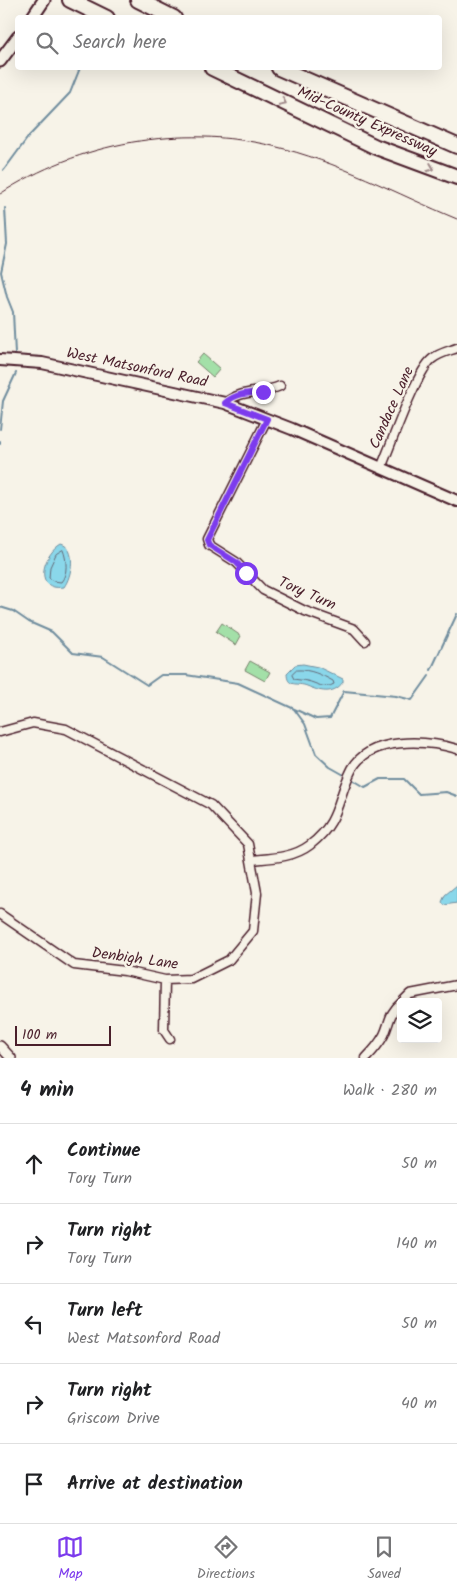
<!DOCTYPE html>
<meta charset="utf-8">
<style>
:root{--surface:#fff;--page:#f6f6f6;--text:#202124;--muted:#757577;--line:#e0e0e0;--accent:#7c3aed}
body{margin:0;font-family:Kalam,sans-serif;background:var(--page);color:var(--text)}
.controls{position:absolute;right:15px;bottom:15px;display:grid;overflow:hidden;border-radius:5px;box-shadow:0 5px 20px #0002}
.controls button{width:45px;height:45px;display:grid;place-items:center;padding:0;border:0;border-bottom:1px solid var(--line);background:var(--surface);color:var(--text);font:25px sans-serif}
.scale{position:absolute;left:15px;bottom:12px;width:96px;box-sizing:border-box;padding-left:5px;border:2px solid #4a1f2b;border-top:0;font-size:14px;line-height:18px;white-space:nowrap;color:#4a1f2b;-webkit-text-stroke:4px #f7f3e8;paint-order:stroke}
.stop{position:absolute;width:15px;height:15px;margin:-11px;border:4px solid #7c3aed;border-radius:50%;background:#fff}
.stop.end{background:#7c3aed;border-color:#fff;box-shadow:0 1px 5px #0008}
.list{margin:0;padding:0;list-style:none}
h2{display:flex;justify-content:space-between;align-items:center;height:65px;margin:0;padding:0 20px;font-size:21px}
h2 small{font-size:16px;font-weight:400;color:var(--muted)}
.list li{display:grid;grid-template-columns:32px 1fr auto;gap:15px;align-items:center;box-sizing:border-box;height:80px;padding:0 20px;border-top:1px solid var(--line)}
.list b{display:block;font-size:19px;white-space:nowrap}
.list p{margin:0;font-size:16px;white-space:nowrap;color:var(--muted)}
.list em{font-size:16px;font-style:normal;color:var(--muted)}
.icon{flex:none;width:28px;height:28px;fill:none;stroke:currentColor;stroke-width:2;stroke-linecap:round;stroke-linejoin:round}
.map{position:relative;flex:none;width:457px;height:1058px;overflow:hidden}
.search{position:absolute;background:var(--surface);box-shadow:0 5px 20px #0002;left:15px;right:15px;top:15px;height:55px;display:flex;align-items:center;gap:12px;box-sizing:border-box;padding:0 18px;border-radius:5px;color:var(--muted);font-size:19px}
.sheet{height:465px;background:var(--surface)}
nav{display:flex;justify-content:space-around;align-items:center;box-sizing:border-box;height:70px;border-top:1px solid var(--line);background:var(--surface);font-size:14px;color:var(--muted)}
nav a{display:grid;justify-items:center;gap:2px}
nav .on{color:var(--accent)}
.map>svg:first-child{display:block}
.green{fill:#a3e0a8;stroke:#76806a}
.water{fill:#8ad7ea;stroke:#708d9e}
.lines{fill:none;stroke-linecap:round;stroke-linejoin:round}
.shore{stroke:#646977;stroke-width:1}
.stream{stroke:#708d9e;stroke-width:2}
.minor-casing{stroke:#4a1f2b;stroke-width:11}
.tertiary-casing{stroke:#4a1f2b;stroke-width:12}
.secondary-casing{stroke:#4a1f2b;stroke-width:14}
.primary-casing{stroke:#4a1f2b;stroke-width:15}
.motorway-casing{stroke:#4a1f2b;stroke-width:18}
.minor{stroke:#f7f3e8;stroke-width:8}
.tertiary{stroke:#f7f3e8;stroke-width:9}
.secondary{stroke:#f7f3e8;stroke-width:10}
.primary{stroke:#f7f3e8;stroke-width:11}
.motorway{stroke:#f7f3e8;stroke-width:14}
.tram{stroke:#4a1f2b;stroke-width:1}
.oneway{stroke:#a0898a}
.route{stroke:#7c3aed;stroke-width:6}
.labels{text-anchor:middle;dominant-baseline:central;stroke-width:5;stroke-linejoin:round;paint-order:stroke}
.street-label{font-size:15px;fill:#4a1f2b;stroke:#f7f3e8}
</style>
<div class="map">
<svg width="457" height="1058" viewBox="0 0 457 1058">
<rect width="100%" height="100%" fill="#f7f3e8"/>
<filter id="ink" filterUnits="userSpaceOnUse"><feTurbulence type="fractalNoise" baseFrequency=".02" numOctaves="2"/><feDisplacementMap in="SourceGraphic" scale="10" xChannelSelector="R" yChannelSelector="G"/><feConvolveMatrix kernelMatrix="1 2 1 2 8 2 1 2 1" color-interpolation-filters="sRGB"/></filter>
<g filter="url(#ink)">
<!-- green -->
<path class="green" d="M203 354 220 369 213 377 196 362Z
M222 623 241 636 236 645 216 632Z
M250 661 270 672 265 681 245 670Z"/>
<!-- water -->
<path class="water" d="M61 544C77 548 72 576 64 587 33 592 42 555 61 544Z
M303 664 318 667 343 679V682C333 696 319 691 307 686 297 682 287 688 287 673L295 665Z
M457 885V903L444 905 442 902 445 895Z"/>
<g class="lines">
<!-- shore -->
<path class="shore" d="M63 550C67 560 68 574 61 582L53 581 49 578 50 567 56 554Z
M297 670C310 669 322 675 333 681L334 684C324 690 317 683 307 681 302 680 298 680 294 679L292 675Z"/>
<!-- stream -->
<path class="stream" d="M4 170 29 136 70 93 80 68
M5 208 7 244 1 272 7 297 13 312 15 354
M0 429 3 401 16 373
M0 441V444
M0 607 13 611 29 622 52 632 73 653 103 657 147 685 161 675H186L238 683 316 719 330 718 344 691 396 696 412 700 429 676
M431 670 457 614
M294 709 305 724 316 754 330 767 346 776
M350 778 365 787 380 779H404L419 794 446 792 457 796"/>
<defs>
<path id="minor" d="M225 403C241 389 262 394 280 386
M267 419 207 539 209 545 236 562 263 590 305 611 354 629 365 641
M381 468C391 445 416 372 432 359 439 353 449 351 457 348
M0 732 33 723 66 729 211 805 248 844 257 893 253 931 229 960 191 979 165 980 125 971 74 965 0 914
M251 860C271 858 293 858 310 845 341 821 336 800 352 769 370 736 426 740 457 749
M165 980 164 1030 170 1039
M402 1002 410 994 457 985
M366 1058C373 1051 379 1044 384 1035 390 1022 389 1013 401 1003"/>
<path id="tertiary" d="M0 1046 11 1058"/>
<path id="secondary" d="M0 360 42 363 225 403 292 429 457 501"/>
<path id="primary" d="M32 18 44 0
M0 61 18 37"/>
<path id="motorway" d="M70 0 107 18
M138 0 174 18
M212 68 376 147 457 177
M279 68 457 146"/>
</defs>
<!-- minor casing -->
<use href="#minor" class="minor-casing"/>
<!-- tertiary casing -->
<use href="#tertiary" class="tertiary-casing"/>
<!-- secondary casing -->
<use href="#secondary" class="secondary-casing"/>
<!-- primary casing -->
<use href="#primary" class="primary-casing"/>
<!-- motorway casing -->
<use href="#motorway" class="motorway-casing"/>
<!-- minor -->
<use href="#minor" class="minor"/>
<!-- tertiary -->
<use href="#tertiary" class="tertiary"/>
<!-- secondary -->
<use href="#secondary" class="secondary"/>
<!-- primary -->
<use href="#primary" class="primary"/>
<!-- motorway -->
<use href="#motorway" class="motorway"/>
<!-- tram -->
<path class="tram" d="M0 194C79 142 181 124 273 146 337 161 397 194 457 219"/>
</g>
<!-- one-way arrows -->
<defs><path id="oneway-chevron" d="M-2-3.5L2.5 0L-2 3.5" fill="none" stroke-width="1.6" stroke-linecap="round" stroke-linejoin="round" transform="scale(1.25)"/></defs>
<g class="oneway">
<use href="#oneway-chevron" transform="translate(283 102) rotate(26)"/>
<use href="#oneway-chevron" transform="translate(431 168) rotate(21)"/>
</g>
</g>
<g class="lines" filter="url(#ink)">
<!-- route -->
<path class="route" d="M246 573 236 562 209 545 207 540 267 419 225 403C237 393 248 393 263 392"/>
</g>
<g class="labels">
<!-- street labels -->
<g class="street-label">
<text transform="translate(367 122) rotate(24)">Mid-County Expressway</text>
<text transform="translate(137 368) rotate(12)">West Matsonford Road</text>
<text transform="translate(392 408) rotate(-66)">Candace Lane</text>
<text transform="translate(307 594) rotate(24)">Tory Turn</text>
<text transform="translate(135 959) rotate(8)">Denbigh Lane</text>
</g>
</g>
</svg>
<div class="controls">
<button><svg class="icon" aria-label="layers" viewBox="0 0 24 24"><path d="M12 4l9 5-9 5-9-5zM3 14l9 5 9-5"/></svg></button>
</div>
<div class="scale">100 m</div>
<div class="stop" style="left:246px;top:573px"></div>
<div class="stop end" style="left:263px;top:392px"></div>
<div class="search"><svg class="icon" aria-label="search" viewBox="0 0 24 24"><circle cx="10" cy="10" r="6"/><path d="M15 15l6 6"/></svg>Search here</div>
</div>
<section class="sheet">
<h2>4 min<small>Walk · 280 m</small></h2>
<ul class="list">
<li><svg class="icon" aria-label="ahead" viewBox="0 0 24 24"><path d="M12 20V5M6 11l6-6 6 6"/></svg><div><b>Continue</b><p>Tory Turn</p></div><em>50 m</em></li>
<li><svg class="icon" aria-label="right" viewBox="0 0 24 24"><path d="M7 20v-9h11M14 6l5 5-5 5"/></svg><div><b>Turn right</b><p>Tory Turn</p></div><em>140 m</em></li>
<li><svg class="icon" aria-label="left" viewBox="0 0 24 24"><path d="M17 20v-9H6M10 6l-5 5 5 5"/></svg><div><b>Turn left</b><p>West Matsonford Road</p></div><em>50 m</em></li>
<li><svg class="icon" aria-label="right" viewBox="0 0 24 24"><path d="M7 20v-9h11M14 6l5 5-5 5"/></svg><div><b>Turn right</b><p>Griscom Drive</p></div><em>40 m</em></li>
<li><svg class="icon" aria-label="arrive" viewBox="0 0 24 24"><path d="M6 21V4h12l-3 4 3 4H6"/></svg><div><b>Arrive at destination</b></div></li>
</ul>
</section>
<nav>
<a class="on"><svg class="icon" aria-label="map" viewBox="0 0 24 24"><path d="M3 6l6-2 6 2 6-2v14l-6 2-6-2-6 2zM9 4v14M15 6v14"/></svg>Map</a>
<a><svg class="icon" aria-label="directions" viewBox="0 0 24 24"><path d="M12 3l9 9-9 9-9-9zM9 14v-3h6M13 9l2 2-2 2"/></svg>Directions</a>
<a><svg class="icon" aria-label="saved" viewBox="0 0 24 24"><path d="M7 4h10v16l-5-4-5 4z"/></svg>Saved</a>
</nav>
